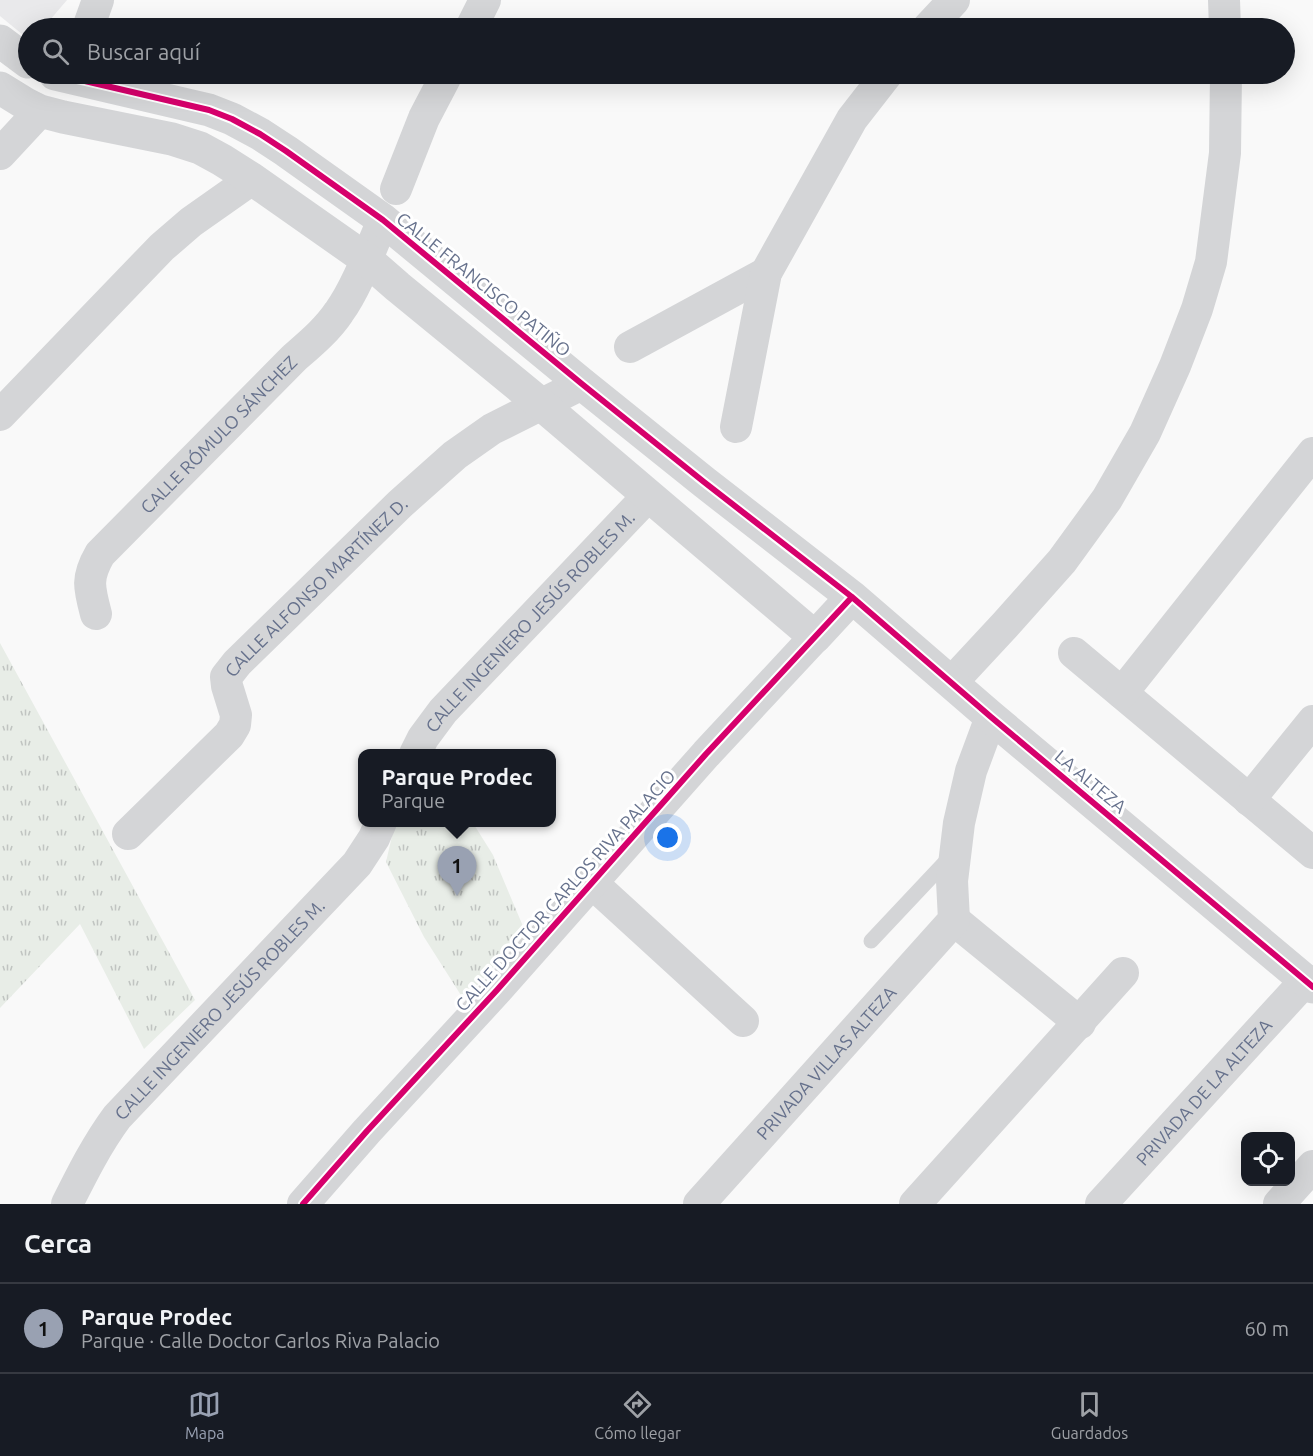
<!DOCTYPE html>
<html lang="es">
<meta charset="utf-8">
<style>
:root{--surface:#171b24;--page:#242831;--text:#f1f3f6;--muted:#9ea1a6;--line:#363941;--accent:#99a1b2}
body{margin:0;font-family:Ubuntu,sans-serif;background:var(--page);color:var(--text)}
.controls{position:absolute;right:18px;bottom:18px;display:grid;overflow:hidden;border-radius:12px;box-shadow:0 6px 24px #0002}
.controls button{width:54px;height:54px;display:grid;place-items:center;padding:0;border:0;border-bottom:2px solid var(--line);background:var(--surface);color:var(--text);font:30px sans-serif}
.you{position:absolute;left:668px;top:838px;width:21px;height:21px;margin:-15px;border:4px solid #fff;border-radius:50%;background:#1a73e8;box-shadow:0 0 0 9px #1a73e833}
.badge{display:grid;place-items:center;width:39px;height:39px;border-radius:50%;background:var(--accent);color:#111;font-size:20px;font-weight:700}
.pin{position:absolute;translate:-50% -50px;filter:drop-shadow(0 2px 3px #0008)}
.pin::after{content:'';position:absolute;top:32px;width:21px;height:18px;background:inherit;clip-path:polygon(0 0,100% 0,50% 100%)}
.popup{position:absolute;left:358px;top:749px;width:198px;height:78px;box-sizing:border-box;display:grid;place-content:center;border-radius:12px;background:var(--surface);filter:drop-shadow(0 2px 4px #0005);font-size:20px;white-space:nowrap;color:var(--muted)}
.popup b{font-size:22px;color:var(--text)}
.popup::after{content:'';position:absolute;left:50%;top:100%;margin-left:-12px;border:12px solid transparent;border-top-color:var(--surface)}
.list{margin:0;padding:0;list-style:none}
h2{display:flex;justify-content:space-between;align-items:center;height:78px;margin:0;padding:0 24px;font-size:26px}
h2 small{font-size:20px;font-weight:400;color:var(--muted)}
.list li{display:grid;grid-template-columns:39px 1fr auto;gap:18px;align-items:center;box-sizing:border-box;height:90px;padding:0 24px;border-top:2px solid var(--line)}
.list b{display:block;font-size:22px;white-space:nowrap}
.list p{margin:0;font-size:20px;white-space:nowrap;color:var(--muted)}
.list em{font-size:20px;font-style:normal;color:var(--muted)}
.icon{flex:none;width:33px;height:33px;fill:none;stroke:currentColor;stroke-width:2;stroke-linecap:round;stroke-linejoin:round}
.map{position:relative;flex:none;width:1313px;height:1204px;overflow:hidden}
.search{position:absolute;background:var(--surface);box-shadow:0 6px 24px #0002;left:18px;right:18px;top:18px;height:66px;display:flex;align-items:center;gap:15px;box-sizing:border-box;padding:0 21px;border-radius:33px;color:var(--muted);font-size:22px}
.sheet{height:168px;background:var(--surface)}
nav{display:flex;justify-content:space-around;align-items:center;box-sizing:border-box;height:84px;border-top:2px solid var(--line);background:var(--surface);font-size:16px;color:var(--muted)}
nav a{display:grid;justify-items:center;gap:3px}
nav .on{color:var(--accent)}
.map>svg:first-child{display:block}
.built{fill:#e9e9eb}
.grass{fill:url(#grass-tufts)}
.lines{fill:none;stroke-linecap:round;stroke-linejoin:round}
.service{stroke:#d4d5d7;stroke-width:15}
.minor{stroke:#d4d5d7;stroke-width:32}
.tertiary{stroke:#d4d5d7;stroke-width:33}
.cycleway-casing{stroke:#fff;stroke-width:10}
.cycleway{stroke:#d6006c;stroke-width:6}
.labels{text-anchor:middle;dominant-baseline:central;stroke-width:6;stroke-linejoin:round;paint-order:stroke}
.street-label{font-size:18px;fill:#66718c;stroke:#fff}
</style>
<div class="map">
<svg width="1313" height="1204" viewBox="0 0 1313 1204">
<defs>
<pattern id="grass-tufts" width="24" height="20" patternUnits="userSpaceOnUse" patternTransform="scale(1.5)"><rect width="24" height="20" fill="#e8ede7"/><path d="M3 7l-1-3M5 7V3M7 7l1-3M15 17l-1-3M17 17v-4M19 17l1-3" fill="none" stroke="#c0c4c1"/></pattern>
</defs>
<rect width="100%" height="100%" fill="#f9f9f9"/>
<!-- built -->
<path class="built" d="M0 0H67L43 28H28V39L0 16Z"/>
<!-- grass -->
<path class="grass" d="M0 643 195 1000 144 1049 80 924 0 1008Z
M395 823H473L493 855 525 931 464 1000 424 937 386 862Z"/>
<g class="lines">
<!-- service -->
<path class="service" d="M871 941 951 856"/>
<!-- minor -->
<g class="minor">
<path d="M1224 0 1225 28"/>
<path d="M88 28 98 0"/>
<path d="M471 28 485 0"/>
<path d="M928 28 954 0"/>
<path d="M0 154 40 111"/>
<path d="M396 189 424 118 447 74"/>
<path d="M630 347 766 273"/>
<path d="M0 415 162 247 191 222 252 179"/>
<path d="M736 427 766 273 852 119 887 74"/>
<path id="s1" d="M96 614C89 588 86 578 100 554L294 358C310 344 327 330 339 312 357 287 371 248 383 220"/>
<path d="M1074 653 1313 853"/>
<path d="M952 682 1005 625 1062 561 1107 499 1145 433 1175 366 1197 309 1211 262 1225 153 1226 74"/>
<path d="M1122 693 1313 453"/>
<path id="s2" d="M415 754 423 738 443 711 648 496"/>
<path d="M1249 800 1313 721"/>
<path id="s3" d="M128 834 229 735 235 725 236 715 227 686 226 677 237 663 400 504 455 455 492 429 582 384"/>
<path d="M592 883 743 1021"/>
<path d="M954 920 1080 1023"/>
<path id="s4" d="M67 1204C82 1174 97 1144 117 1117L357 864 374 838 381 822"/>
<path d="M303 1204 367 1131 497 990 706 754 815 637"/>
<path id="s5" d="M699 1204 954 920 952 881 959 823 971 771 991 717"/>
<path d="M915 1204 1123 973"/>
<path id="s6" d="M1101 1204 1306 980"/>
<path d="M1279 1204 1313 1166"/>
</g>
<!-- tertiary -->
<path class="tertiary" d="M0 41 28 62
M55 74 209 110 232 119 260 134 286 151 383 220 582 384 704 482 852 597 991 717 1313 987
M0 88 26 104 40 111 63 117 172 139 200 148 222 160 252 179 366 259 398 287 542 405 815 637 852 597"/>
<defs>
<path id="cycleway" d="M55 74 209 110 232 119 260 134 286 151 383 220 582 384 704 482 852 597 991 717 1313 987
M303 1204 367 1131 497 990 706 754 852 597"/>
</defs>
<!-- cycleway casing -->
<use href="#cycleway" class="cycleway-casing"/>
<!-- cycleway -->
<use href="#cycleway" class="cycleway"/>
</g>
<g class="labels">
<!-- street labels -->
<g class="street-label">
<text transform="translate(484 284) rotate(39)">CALLE FRANCISCO PATIÑO</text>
<text stroke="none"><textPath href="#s1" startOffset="231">CALLE RÓMULO SÁNCHEZ</textPath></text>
<text stroke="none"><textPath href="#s3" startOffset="330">CALLE ALFONSO MARTÍNEZ D.</textPath></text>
<text stroke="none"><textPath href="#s2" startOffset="176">CALLE INGENIERO JESÚS ROBLES M.</textPath></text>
<text transform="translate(1091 781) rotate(40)">LA ALTEZA</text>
<text transform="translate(565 890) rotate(-48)">CALLE DOCTOR CARLOS RIVA PALACIO</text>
<text stroke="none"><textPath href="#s4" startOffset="249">CALLE INGENIERO JESÚS ROBLES M.</textPath></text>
<text stroke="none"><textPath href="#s5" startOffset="190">PRIVADA VILLAS ALTEZA</textPath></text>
<text stroke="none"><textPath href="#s6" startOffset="152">PRIVADA DE LA ALTEZA</textPath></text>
</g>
</g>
</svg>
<div class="controls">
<button><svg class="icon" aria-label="locate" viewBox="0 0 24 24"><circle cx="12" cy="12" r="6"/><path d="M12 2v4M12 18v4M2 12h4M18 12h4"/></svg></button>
</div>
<div class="you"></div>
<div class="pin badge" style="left:457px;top:896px">1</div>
<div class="popup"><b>Parque Prodec</b>Parque</div>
<div class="search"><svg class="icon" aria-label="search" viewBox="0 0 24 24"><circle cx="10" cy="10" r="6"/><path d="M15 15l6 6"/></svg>Buscar aquí</div>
</div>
<section class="sheet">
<h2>Cerca<small></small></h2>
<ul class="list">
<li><span class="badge">1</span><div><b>Parque Prodec</b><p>Parque · Calle Doctor Carlos Riva Palacio</p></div><em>60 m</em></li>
</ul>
</section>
<nav>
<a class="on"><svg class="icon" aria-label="map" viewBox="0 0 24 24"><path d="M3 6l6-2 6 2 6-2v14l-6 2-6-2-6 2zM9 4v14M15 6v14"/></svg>Mapa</a>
<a><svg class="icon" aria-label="directions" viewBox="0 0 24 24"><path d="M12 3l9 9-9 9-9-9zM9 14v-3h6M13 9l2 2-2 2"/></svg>Cómo llegar</a>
<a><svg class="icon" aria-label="saved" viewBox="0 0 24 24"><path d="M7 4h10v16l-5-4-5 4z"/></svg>Guardados</a>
</nav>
